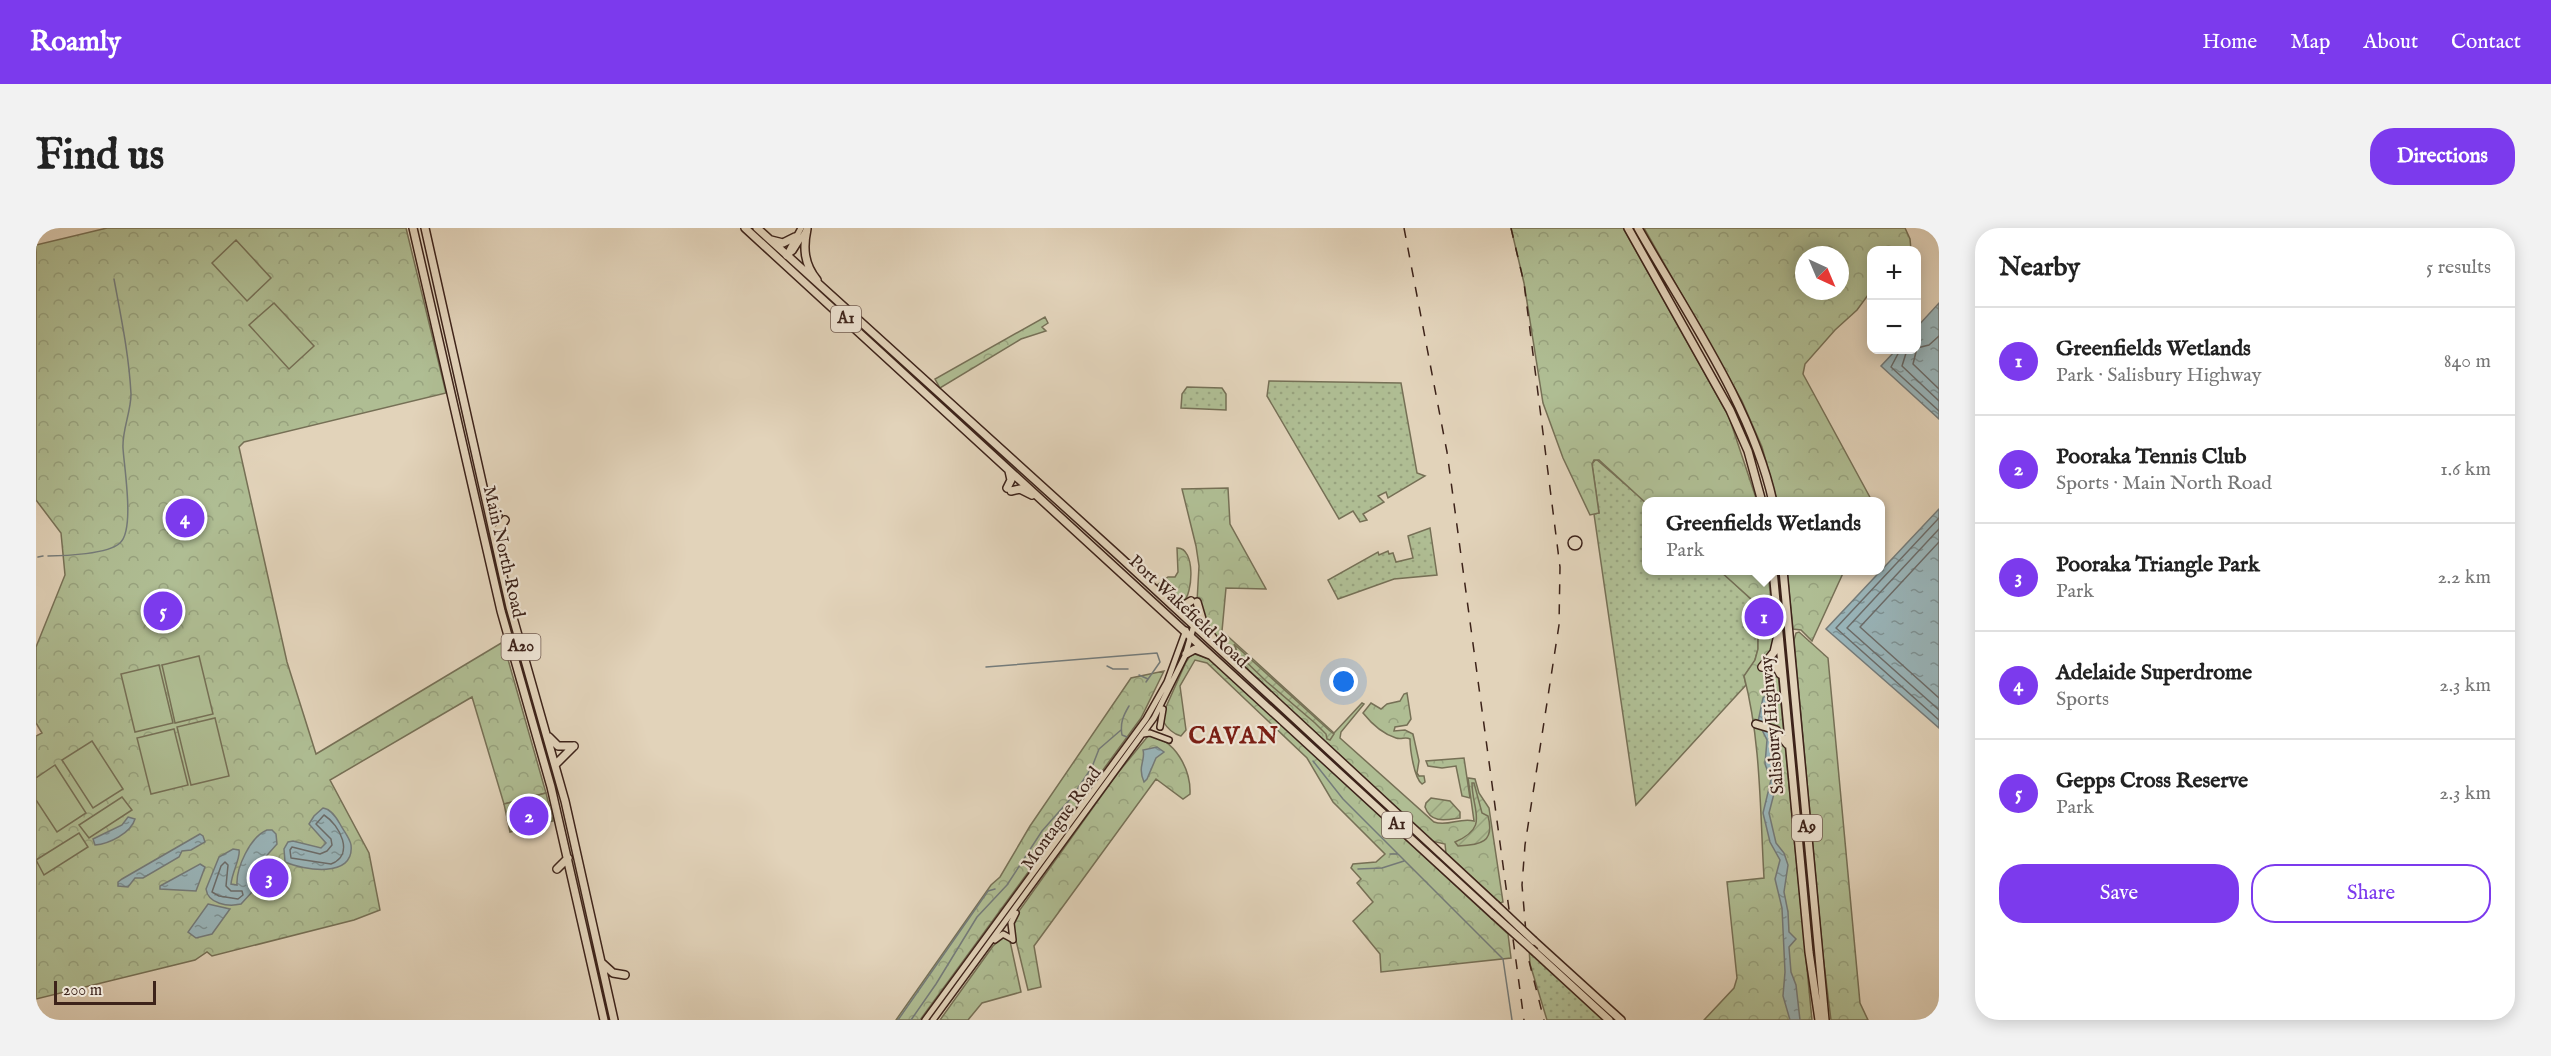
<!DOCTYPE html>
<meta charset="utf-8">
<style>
:root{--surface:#fff;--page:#f2f2f2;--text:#222;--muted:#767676;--line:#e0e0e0;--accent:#7c3aed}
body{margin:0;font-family:"IM FELL English",serif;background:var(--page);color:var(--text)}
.controls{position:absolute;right:18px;top:18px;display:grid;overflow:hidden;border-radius:12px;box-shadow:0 3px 15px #0003}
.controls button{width:54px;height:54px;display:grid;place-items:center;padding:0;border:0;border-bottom:2px solid var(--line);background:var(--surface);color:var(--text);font:30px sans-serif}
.compass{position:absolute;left:1759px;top:18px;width:54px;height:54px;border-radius:50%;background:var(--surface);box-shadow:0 3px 15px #0003;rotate:136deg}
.scale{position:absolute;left:18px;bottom:15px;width:102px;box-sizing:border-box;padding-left:6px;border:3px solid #3d231a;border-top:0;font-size:16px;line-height:21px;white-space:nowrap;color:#3d231a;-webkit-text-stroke:4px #ece2d2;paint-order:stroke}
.you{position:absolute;left:1308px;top:454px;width:21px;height:21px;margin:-15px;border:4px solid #fff;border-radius:50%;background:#1a73e8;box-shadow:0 0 0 9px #1a73e833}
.badge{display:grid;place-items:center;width:39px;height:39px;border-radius:50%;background:var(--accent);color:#fff;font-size:20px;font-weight:700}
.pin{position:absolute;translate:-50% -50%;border:3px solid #fff;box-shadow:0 2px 6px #0006}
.popup{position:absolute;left:1606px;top:269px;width:243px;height:78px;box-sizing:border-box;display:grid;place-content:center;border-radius:12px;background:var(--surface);filter:drop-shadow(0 2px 4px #0005);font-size:20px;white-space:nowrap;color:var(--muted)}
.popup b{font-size:22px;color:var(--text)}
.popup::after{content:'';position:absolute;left:50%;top:100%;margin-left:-12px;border:12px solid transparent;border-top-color:var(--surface)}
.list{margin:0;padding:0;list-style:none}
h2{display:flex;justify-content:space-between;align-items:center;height:78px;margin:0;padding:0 24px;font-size:26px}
h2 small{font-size:20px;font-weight:400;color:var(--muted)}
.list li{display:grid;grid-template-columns:39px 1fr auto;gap:18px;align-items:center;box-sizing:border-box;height:108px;padding:0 24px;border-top:2px solid var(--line)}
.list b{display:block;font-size:22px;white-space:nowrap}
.list p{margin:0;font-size:20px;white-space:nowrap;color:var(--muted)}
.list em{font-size:20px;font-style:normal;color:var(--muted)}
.actions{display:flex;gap:12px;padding:18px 24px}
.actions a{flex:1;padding:14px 0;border:2px solid var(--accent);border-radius:24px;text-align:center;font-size:21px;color:var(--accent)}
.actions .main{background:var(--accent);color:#fff}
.map{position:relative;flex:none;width:1903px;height:792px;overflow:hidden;border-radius:24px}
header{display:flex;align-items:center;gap:36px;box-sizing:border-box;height:84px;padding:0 30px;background:var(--accent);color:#fff}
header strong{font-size:28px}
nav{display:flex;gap:33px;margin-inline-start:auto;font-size:21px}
.intro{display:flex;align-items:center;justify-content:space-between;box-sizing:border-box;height:144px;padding:0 36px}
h1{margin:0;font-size:42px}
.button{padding:15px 27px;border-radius:24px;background:var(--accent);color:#fff;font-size:21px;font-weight:700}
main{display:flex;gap:36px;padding:0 36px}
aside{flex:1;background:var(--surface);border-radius:24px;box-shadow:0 3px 15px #0003}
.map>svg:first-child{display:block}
.grass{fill:url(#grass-dots);stroke:#767056;stroke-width:1.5}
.park{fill:url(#park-crowns);stroke:#767056;stroke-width:1.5;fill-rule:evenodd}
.garden{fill:url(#garden-furrows);stroke:#767056;stroke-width:1.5}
.pitch{fill:#afbd93;stroke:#767056;stroke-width:1.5}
.water{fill:url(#water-ripples);stroke:#747b7a;stroke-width:1.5}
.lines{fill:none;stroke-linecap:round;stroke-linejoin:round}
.shore{stroke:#6b6c6a;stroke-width:1.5}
.stream{stroke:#747b7a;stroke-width:1.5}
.primary-casing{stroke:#3d231a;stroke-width:8}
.highway-casing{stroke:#3d231a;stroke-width:10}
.primary{stroke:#e2d3ba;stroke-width:5}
.highway{stroke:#e2d3ba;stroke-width:7}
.tram{stroke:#3d231a;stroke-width:1.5}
.rail{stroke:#3d231a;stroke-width:1.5;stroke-dasharray:10 10;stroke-linecap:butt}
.highway-bridge-casing{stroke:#3d231a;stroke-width:10;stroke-linecap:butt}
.highway-bridge{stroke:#e2d3ba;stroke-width:7}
.labels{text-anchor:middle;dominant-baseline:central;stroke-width:4.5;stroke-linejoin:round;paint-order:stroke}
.shield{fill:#ece2d2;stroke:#725c51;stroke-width:1.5}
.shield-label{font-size:16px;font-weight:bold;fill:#3d231a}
.street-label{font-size:18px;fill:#3d231a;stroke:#ece2d2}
.district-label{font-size:24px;font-weight:bold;letter-spacing:1.5px;fill:#7a1f14;stroke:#ece2d2}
</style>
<header>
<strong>Roamly</strong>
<nav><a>Home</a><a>Map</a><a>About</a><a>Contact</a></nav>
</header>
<div class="intro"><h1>Find us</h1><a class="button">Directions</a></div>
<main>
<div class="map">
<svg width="1903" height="792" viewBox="0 0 1903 792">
<defs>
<pattern id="grass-dots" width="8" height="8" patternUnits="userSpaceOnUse" patternTransform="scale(1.5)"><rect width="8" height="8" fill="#afbd93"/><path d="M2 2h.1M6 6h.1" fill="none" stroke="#97a27e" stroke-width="1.8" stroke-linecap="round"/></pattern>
<pattern id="park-crowns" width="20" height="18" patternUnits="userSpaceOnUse" patternTransform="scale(1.5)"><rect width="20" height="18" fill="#afbd93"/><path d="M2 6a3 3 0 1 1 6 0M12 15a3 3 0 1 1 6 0" fill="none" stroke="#97a27e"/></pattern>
<pattern id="garden-furrows" width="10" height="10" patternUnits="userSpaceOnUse" patternTransform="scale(1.5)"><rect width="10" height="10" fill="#afbd93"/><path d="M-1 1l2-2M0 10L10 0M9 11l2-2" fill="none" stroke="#97a27e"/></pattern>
<pattern id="water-ripples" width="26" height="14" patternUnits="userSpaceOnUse" patternTransform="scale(1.5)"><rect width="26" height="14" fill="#99b5ba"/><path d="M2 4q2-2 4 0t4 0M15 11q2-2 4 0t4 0" fill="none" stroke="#7e9396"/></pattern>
</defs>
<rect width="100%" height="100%" fill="#e2d3ba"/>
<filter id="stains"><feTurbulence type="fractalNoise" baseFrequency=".00333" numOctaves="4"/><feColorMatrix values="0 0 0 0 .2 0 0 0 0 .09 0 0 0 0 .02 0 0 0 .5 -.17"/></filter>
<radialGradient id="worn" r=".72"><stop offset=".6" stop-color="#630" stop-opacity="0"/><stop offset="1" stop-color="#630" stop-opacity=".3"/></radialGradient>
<!-- grass -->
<path class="grass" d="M1233 153 1365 155 1381 245 1389 248 1352 270 1350 264 1342 268 1348 274 1327 286 1331 292 1324 294 1317 283 1303 291 1231 168Z
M1151 159 1186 160 1190 166V182L1145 180 1146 166Z
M1560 231 1611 275V342L1685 343 1716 372 1722 407V421L1717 439 1708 448 1710 457 1600 577 1558 286 1563 285 1556 236Z
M1394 300 1401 347 1358 351 1302 371 1292 352 1342 324 1343 327 1352 323 1353 326 1357 325 1360 334 1377 330 1372 308Z
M1493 719 1573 792H1511L1494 736Z"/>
<!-- park -->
<path class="park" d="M71 0H370L410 165 208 214 203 219 251 434 280 526 467 414 510 565 468 576 436 469 294 552 333 625 344 682 318 692 176 728 171 724 159 732 0 771V508L6 505 0 495V419L29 347 25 305 0 272V17Z
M1475 0H1587L1693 189 1721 273 1611 274V276L1563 232H1558L1556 236 1563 285 1554 287 1527 230 1507 175 1488 55Z
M1608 0H1869L1874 11 1875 22H1836L1835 63 1821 82 1799 102 1769 136 1767 146 1836 273H1741L1726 219 1706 173ZM1768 27H1804V63H1768Z
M1009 89 1012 95 1006 99 1010 103 985 111 904 160 899 151Z
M1192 260 1194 296 1230 361 1190 360 1186 403 1298 505 1326 475 1328 476 1305 504 1304 510 1398 594C1412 599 1424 589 1438 593L1432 550 1439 551 1443 565 1453 580 1467 674 1464 675 1410 625 1409 616 1396 613 1176 409 1161 374 1163 338 1160 318 1146 261Z
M1141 320C1160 319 1157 367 1147 374L1137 372 1121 357 1132 349H1139L1142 344Z
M1684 343H1732L1776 792H1668L1698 760 1701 750 1691 654 1728 650C1724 583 1725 513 1708 448L1719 432 1722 421V406L1716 372Z
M1751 343H1808L1776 413 1765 402 1757 401Z
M1763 404 1792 430 1824 775 1832 792H1795L1787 728 1758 412 1760 405Z
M1159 426 1176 432 1472 706 1475 730 1345 744 1344 726 1317 693 1337 674 1321 655 1325 651 1315 640 1317 636 1340 634 1349 626 1297 574 1271 530 1171 435 1159 432 1144 458 1150 502 1145 508C1137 506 1131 500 1127 493L1130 479 1150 434 1154 428Z
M1128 443 1105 490 884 792H860L955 657 964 649 994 598 1095 450Z
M1371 465 1375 491 1371 497 1359 499 1358 503 1369 502 1377 506 1383 533 1381 545 1383 548H1388L1389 554 1386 556C1378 550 1374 521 1374 511 1369 508 1366 512 1360 510 1347 506 1335 495 1327 485L1335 475 1345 481 1351 476 1364 473 1368 466Z
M1112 508C1139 510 1155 542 1154 566L1147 571 1120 551 998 718 1005 759 992 762 976 696 978 690 1081 546Z
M1428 530 1434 570 1426 568 1420 538 1406 540 1392 538 1390 533Z
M967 709 974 713 985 764 946 775 932 792H904L957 718Z"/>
<!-- garden -->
<path class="garden" d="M1198 416 1294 503 1298 506 1294 512 1291 511 1290 506 1279 495 1231 454 1202 426Z
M1436 555H1438L1446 585 1452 588C1459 614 1445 617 1422 618L1419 614C1454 599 1436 583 1436 555Z
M1395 570 1414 573 1424 584V590C1410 592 1395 596 1389 579L1390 575Z"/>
<!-- pitch -->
<path class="pitch" d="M200 12 235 50 211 73 176 35Z
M238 75 278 118 253 141 213 97Z
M163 428 177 486 139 495 126 437Z
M123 437 137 495 99 504 85 446Z
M179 490 193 548 155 557 141 499Z
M138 501 152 557 115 566 101 510Z
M56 513 87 561 57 580 26 532Z
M19 537 50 585 21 604 0 572V550Z
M510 565 517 593 474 604 468 576Z
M86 569 96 582 53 610 43 597Z
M43 605 52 619 8 647 0 632Z"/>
<!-- water -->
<path class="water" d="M1903 75V191L1845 138 1860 122H1880L1881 99Z
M1903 281V500L1790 401Z
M1732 466 1738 471C1722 479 1733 500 1739 511L1737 534 1741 554 1733 585 1740 615 1748 625 1752 637 1748 664 1752 684 1753 704 1760 711 1753 719 1755 744 1760 757 1764 792H1754L1747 768 1749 744 1746 680 1739 651 1744 632 1734 614 1727 585 1735 552 1729 536 1731 512 1722 494 1727 470Z
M1121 519 1128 524 1120 530 1111 551 1108 554C1101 538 1110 532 1107 522Z
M287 580C295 581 300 589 304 596 307 602 314 610 315 617 319 651 267 642 249 634L248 621 252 614 257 613 285 620 290 615 273 596 278 588Z
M92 589 99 591C95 605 73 616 59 617L57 611 86 597Z
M231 602H236L240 606 241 616 225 634 217 663 205 676C192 679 172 676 170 661L183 629 197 621 203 622C205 629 196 644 195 656L201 657C200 640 214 609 231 602Z
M164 606 167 608 169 614 155 622 146 623 143 629 107 650H99L92 659 82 658V654L86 651Z
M164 636 169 639 160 663 124 661V658Z
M172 676 194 681 176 706 160 710 152 704Z"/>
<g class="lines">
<!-- shore -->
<path class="shore" d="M1903 108 1893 117 1881 120 1877 136 1903 161
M1864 122 1855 139 1903 183
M1871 122 1866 138 1903 173
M1903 290 1800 400 1903 492
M1903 301 1811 400 1903 482
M1903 314 1824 399 1903 470
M288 587C304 597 319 627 295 636L255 630 254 622 256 619 284 626 291 623 296 617 295 611 280 596Z
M189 634 192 637 190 658 195 663H206L207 667 202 671 183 668 176 664 185 638Z"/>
<!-- stream -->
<path class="stream" d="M12 328C29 328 72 326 84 315 99 302 88 239 87 220 86 202 95 184 95 166 93 127 85 89 78 51
M2 329 7 328
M1071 438 1077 441H1092
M950 439 1121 425 1124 434 1110 454
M1103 447 1112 451
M1091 509 1086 507C1084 495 1087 488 1093 478
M1277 533 1307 571 1467 731 1476 792
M1354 626H1362
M1322 641 1346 640 1368 633
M862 792 952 663 959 661
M875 792 900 756 941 689 971 657 1006 603 1036 569 1056 539 1063 521 1085 502"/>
<defs>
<path id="primary" d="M750 28 757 23 769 4
M750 28 765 0
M1124 499 1127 481
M1107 506 1114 505 1133 512
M959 712 967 706 976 711
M977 712 975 695 980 685
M889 792 1110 491 1131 454 1150 402
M897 792 1118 490 1149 428 1158 397"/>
<path id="highway" d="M377 0 465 383 515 559 568 792
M389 0 474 379 529 573 578 792
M709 0 1458 687
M721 0 1084 329 1460 677
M1592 0 1694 182 1712 223 1726 274
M1602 0C1650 85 1716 178 1737 274
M771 1C767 20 768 36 781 52
M735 12 747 15 759 9
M971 260 975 252 973 243
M975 263 984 261 996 267
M452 275 462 288
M458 307 469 292
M1737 342 1773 724 1783 792
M1747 342 1789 792
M1136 374 1147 378 1155 373
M1161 374 1168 398 1177 410
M1150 426 1159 421 1174 427
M1726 439 1738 424 1741 411
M1726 439 1740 438 1744 446
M1720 496 1740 502 1751 516
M513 509 522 518H538
M519 537 538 518
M521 641 532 630
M1498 713 1585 792
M1499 724 1573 792
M566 735 577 745 589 747"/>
</defs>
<!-- primary casing -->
<use href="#primary" class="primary-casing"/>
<!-- highway casing -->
<use href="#highway" class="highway-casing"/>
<!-- primary -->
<use href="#primary" class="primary"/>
<!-- highway -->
<use href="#highway" class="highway"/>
<!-- tram -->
<path class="tram" d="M1532 315a7 7 0 1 1 14 0a7 7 0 1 1-14 0Z"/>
<!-- rail -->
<path class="rail" d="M1368 0 1411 224 1488 792
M1475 0 1488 55 1524 339 1523 397 1489 617 1486 657 1492 729 1508 792"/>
<defs>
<path id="highway-bridge" d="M1460 677 1498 713
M1458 687 1499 724"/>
</defs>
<!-- highway-bridge casing -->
<use href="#highway-bridge" class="highway-bridge-casing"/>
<!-- highway-bridge -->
<use href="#highway-bridge" class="highway-bridge"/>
</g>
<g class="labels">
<!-- shield labels -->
<g class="shield">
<rect x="795" y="78" width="30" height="26" rx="4.5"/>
<rect x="465.5" y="406" width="39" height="26" rx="4.5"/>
<rect x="1346" y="584" width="30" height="26" rx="4.5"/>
<rect x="1756" y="587" width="30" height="26" rx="4.5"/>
</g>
<g class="shield-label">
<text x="810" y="91">A1</text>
<text x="485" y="419">A20</text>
<text x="1361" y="597">A1</text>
<text x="1771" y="600">A9</text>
</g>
<!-- street labels -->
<g class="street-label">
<text transform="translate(467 324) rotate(77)">Main North Road</text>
<text transform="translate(1152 384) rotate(43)">Port Wakefield Road</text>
<text transform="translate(1737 497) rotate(-95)">Salisbury Highway</text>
<text transform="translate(1026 591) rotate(-54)">Montague Road</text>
</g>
<!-- district labels -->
<g class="district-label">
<text x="1198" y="508">CAVAN</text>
</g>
</g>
<rect width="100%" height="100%" filter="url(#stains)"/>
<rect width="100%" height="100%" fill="url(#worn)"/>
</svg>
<div class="controls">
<button>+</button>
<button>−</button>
</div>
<svg class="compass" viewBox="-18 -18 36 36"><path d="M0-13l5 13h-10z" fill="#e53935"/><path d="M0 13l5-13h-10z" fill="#767676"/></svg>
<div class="scale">200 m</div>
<div class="you"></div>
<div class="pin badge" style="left:1728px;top:389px">1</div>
<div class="popup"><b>Greenfields Wetlands</b>Park</div>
<div class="pin badge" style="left:493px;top:588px">2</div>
<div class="pin badge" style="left:233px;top:650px">3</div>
<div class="pin badge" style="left:149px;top:290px">4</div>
<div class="pin badge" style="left:127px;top:383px">5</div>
</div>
<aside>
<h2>Nearby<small>5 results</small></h2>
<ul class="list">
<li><span class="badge">1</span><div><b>Greenfields Wetlands</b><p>Park · Salisbury Highway</p></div><em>840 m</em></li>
<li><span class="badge">2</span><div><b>Pooraka Tennis Club</b><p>Sports · Main North Road</p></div><em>1.6 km</em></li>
<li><span class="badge">3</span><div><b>Pooraka Triangle Park</b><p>Park</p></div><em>2.2 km</em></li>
<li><span class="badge">4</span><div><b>Adelaide Superdrome</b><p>Sports</p></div><em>2.3 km</em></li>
<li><span class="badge">5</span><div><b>Gepps Cross Reserve</b><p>Park</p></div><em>2.3 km</em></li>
</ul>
<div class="actions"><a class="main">Save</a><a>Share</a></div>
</aside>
</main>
